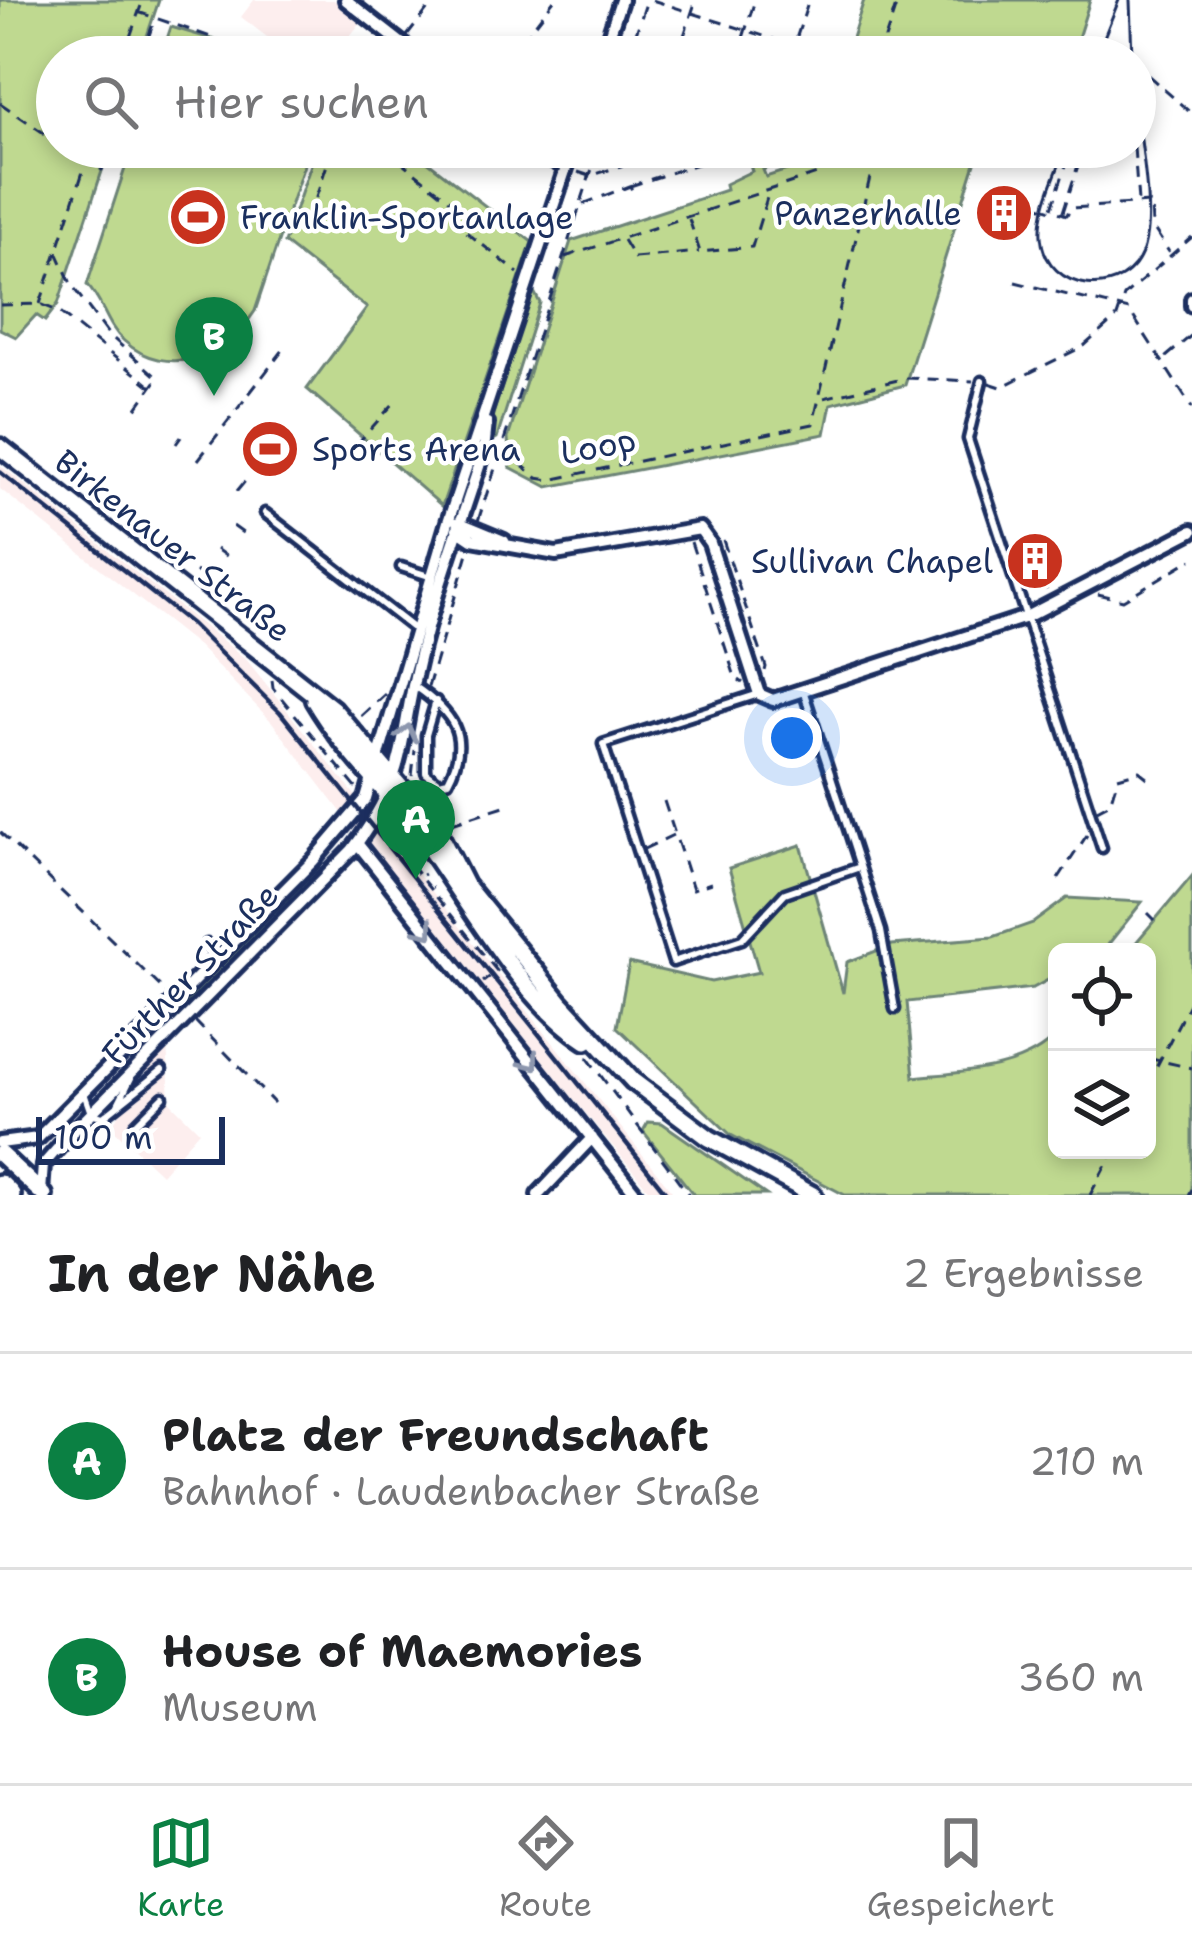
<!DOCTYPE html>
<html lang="de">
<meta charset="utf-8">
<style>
:root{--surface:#fff;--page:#f2f2f2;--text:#202124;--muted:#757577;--line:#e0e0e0;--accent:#0b8043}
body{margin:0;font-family:"Shantell Sans",sans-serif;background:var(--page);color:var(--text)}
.controls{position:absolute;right:36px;bottom:36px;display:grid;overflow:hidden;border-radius:18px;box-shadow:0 6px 18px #0003}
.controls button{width:108px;height:108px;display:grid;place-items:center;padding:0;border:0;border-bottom:3px solid var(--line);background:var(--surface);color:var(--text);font:60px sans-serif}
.scale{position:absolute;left:36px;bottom:30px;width:189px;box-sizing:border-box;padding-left:12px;border:6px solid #1b2f5e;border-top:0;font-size:33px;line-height:42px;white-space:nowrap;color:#1b2f5e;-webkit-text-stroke:9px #fff;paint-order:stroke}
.you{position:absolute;left:792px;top:738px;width:42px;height:42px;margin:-30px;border:9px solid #fff;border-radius:50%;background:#1a73e8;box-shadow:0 0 0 18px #1a73e833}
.badge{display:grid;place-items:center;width:78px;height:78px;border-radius:50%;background:var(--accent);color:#fff;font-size:39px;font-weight:700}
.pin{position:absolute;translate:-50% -99px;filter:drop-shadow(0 3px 6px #0008)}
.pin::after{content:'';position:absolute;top:63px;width:42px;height:36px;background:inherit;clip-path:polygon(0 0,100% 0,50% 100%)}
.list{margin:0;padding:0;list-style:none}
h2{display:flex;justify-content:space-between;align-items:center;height:156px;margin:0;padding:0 48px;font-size:51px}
h2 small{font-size:39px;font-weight:400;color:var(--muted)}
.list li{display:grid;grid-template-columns:78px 1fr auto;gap:36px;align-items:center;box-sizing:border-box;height:216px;padding:0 48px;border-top:3px solid var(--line)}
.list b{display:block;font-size:45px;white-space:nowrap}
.list p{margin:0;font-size:39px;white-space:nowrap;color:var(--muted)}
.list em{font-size:39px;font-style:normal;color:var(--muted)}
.icon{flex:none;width:66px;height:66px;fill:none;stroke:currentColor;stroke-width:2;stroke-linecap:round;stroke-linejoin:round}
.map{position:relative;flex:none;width:1192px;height:1195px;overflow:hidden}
.search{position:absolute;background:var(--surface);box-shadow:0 6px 18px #0003;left:36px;right:36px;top:36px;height:132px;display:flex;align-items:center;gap:30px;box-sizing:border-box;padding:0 42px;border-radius:66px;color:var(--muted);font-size:45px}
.sheet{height:588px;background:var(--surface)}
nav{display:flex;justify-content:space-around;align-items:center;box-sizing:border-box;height:168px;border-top:3px solid var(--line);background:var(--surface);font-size:33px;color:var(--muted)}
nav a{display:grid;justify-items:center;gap:6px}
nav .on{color:var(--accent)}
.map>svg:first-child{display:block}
.built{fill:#fdeeee}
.green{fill:#bfd990;stroke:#6d8477;stroke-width:3}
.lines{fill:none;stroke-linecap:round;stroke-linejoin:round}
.lane-casing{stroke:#1b2f5e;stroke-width:15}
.street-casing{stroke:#1b2f5e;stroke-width:20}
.secondary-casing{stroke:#1b2f5e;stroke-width:24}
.highway-casing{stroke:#1b2f5e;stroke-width:30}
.path{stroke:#1b2f5e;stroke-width:3;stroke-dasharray:12 9;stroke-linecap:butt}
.lane{stroke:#fff;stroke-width:6}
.street{stroke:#fff;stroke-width:10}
.secondary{stroke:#fff;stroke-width:15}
.highway{stroke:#fff;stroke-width:21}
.tram{stroke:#1b2f5e;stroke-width:3}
.rail{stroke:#1b2f5e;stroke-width:4.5}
.oneway{stroke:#8d97ae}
.labels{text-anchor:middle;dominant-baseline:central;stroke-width:9;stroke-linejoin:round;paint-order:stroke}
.poi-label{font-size:33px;fill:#1b2f5e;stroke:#fff;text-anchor:end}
.street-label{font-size:33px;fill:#1b2f5e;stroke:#fff}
</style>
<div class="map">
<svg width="1192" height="1195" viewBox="0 0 1192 1195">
<rect width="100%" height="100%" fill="#fff"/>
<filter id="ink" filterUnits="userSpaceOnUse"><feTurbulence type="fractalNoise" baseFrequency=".00833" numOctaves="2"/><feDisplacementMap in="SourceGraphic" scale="24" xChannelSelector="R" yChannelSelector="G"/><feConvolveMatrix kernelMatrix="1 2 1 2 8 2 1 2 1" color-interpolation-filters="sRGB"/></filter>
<g filter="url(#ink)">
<!-- built -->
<path class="built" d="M254 0H334L362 21 333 57H293L241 17Z
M0 465 246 659 675 1195H653L399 887 272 722 198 646 0 489Z
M167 1040 170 1102 199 1131 161 1174 111 1127Z"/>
<!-- green -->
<path class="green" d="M0 0H159L140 57H57V147H110L58 304 45 321 36 315 16 337 0 329Z
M864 0H1090L1072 57H846Z
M171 27 259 53 264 57H161Z
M132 147H310L255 311C227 355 169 381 124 341 106 325 103 301 87 285Z
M317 147H409L532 242 442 506 307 389 367 308 284 243Z
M817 147H980L905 385 831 404 825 434 548 487 510 467 508 438 571 241 726 190 725 184 752 171 746 151 775 164 763 170 766 177 812 162Z
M533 290 540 303 497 438 491 441 493 414Z
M801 845 843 993 847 962 892 945 993 937 1033 923 1067 898 1142 902 1103 951 1057 952V975L1033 988 907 1002 914 1077C960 1072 1024 1072 1057 1034V1150H1147V952H1128L1192 876V1195H845L731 1135 617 1027 629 963 711 982 759 972 729 868Z
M312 869 318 875 190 1007 183 1001Z
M648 1122 662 1123 766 1195H694L643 1131Z"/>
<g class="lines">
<defs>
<path id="lane" d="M982 381 968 439 1102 848
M265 513 414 629
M401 567 432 577
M414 686C452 712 472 736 448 781L439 783 426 773V735L436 701
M804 693 881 931 895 1009
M759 694 603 744 673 962 742 939 785 893 860 867
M207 944 217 955
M84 1093 91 1113 103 1117 162 1070
M118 1104 131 1078
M135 1125 163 1097"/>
<path id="street" d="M346 0 419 57
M602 57 621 0
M531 147 566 168
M1192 299V306
M458 522 504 541
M457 529 472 539 556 554 700 529 710 543 759 694 773 700 1026 617 1192 531
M357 843 637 1195
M0 1143 38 1138 313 861 366 799 448 522 573 147
M41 1192 43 1165 65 1140 352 850C408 776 398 746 418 663 435 591 462 521 484 451L487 423
M538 1195 592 1138"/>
<path id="secondary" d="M0 447 333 709 436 828 465 885 561 1003 633 1081 709 1138 813 1195
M314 700C341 746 379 782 412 824 461 888 518 997 586 1041
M0 1154 44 1195"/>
<path id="highway" d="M0 1186 9 1195"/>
</defs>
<!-- lane casing -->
<use href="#lane" class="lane-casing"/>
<!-- street casing -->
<use href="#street" class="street-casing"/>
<!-- secondary casing -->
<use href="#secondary" class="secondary-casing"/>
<!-- highway casing -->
<use href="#highway" class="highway-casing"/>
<!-- path -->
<path class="path" d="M652 0 829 57
M138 12 269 57
M407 36 435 0
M637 36 650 39
M483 51 493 57
M830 55 834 41
M123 57 143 0
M141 57 155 19
M510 57 554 0
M628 57 647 0
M677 57 696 0
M737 57 755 0
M790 57 809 0
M896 57 885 39 898 0
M1135 64 1141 63 1142 70 1192 114
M0 103 57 142
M64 147 102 170 110 147
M382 147 454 203 455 223 518 273
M1134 147 1138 202
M578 172 590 176 664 152 690 161 709 147
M630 186 746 148
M583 204 630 186 632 190
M1039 206 1067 215 1070 208 1151 203 1152 226 1169 252
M1052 208 1072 147
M1063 212 1084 147
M309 218 333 147
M689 219 700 252 752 247 769 191
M623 240 634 258 699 252
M57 252 72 286 108 334 158 378 136 409
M565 257 823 172 831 147
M1015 282 1129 310 1192 408
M40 304 91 147
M0 305 40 304 58 311 154 389
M1166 357 1192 335
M989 383 1001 387 1084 346 1117 317 1124 296 1192 237
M824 398 906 378 973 381
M176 444 181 437
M356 445 394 403
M504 449 537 478 550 480 813 424 877 147
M198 460 283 350
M237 491 246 480
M478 521 599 147
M233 526 247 536
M723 540 766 667 764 675
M691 542 735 677 743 683
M216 549 230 559
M756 564 764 561
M196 571 211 583
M1042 579 1048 593
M1098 594 1123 600 1192 559
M272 680 273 688 357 789
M428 687 468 553
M361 716 385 694
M412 776 415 750
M664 801 693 889 711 883
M1097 810 1110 803 1118 777 1139 771 1149 779
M452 823 507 805
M0 832 167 993
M644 849 673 835
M411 850 403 856 497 971 483 982
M422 875 424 874
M1058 879 1087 835
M432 887H433
M1148 913 1155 920
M195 1021 274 1103
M587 1057 689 1195
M1147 1058 1192 1068
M1147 1085 1192 998
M1090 1195 1114 1150
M1189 1195 1192 1189"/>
<!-- lane -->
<use href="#lane" class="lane"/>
<!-- street -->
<use href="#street" class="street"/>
<!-- secondary -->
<use href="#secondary" class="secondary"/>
<!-- highway -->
<use href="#highway" class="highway"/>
<!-- tram -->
<path class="tram" d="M1130 0 1132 57
M1096 57 1119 0
M1066 147C1057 173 1039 208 1041 236 1045 294 1128 303 1144 247 1155 209 1138 132 1135 91"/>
<!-- rail -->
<path class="rail" d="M0 472 191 624 280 712 668 1195"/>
</g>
<!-- one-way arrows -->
<defs><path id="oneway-chevron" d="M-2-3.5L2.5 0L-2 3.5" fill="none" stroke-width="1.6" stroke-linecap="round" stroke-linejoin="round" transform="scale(3)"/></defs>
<g class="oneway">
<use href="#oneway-chevron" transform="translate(407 733) rotate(-76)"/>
<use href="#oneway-chevron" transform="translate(426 930) rotate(51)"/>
<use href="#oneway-chevron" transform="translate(531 1062) rotate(52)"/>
</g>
</g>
<!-- icons -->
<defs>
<symbol id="building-disc" viewBox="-11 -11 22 22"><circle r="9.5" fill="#c8321e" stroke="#fff"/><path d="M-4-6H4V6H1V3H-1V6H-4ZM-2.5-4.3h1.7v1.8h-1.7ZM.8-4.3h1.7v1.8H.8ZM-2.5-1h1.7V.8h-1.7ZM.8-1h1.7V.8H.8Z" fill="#fff"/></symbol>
<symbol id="stadium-disc" viewBox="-11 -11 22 22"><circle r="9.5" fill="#c8321e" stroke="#fff"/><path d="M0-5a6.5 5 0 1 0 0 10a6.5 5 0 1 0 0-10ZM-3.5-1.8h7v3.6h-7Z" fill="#fff"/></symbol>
</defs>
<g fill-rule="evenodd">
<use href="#building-disc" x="971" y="180" width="66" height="66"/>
<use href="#stadium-disc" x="165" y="184" width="66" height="66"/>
<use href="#stadium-disc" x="237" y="416" width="66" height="66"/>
<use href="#building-disc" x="1002" y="528" width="66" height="66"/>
</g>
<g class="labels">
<!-- poi labels -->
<g class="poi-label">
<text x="962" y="213">Panzerhalle</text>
<text x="240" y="217" text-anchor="start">Franklin-Sportanlage</text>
<text x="312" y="449" text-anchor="start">Sports Arena</text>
<text x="993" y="561">Sullivan Chapel</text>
</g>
<!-- street labels -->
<g class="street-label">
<text transform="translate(598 446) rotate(-11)">Loop</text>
<text transform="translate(173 546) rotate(38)">Birkenauer Straße</text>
<text transform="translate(190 974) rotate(-46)">Fürther Straße</text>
</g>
</g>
</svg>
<div class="controls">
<button><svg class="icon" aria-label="locate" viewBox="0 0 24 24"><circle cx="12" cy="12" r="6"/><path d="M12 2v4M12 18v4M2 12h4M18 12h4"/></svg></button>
<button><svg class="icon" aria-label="layers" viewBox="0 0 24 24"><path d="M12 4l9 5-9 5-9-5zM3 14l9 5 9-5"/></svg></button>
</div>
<div class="scale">100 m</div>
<div class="you"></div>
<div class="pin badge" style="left:416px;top:879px">A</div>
<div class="pin badge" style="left:214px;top:396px">B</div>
<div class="search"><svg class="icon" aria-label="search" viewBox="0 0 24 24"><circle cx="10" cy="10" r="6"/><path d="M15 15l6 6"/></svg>Hier suchen</div>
</div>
<section class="sheet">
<h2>In der Nähe<small>2 Ergebnisse</small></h2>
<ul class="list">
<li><span class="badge">A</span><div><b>Platz der Freundschaft</b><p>Bahnhof · Laudenbacher Straße</p></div><em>210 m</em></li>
<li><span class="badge">B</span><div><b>House of Maemories</b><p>Museum</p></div><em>360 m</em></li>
</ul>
</section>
<nav>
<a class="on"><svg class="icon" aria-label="map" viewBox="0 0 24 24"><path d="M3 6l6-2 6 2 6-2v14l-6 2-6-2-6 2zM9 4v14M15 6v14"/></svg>Karte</a>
<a><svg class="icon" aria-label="directions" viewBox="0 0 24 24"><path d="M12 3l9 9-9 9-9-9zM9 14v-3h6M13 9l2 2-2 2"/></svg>Route</a>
<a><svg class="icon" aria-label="saved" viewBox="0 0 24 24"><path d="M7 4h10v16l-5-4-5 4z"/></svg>Gespeichert</a>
</nav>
